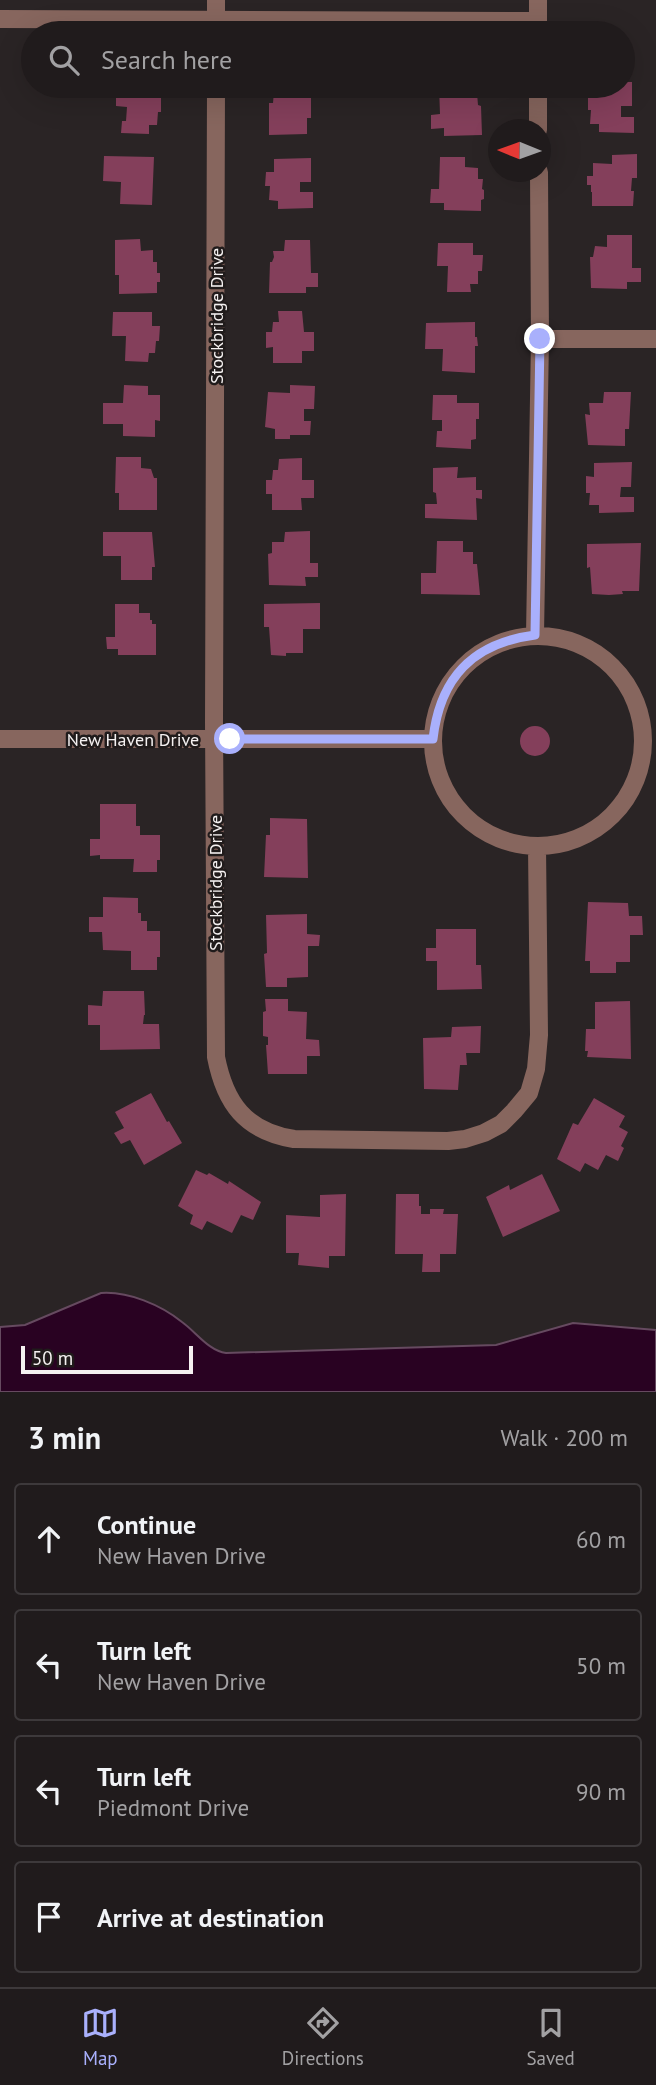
<!DOCTYPE html>
<meta charset="utf-8">
<style>
:root{--surface:#201b1c;--page:#282425;--text:#f1f3f6;--muted:#a2a1a3;--line:#3d393b;--accent:#a9b0fc}
body{margin:0;font-family:"PT Sans",sans-serif;background:var(--page);color:var(--text)}
.compass{position:absolute;left:488px;top:119px;width:63px;height:63px;border-radius:50%;background:var(--surface);box-shadow:0 7px 28px #0002;rotate:271deg}
.scale{position:absolute;left:21px;bottom:18px;width:172px;box-sizing:border-box;padding-left:7px;border:4px solid #f5f1f1;border-top:0;font-size:19px;line-height:24px;white-space:nowrap;color:#f5f1f1;-webkit-text-stroke:5px #201b1b;paint-order:stroke}
.stop{position:absolute;width:21px;height:21px;margin:-16px;border:5px solid #a9b0fc;border-radius:50%;background:#fff}
.stop.end{background:#a9b0fc;border-color:#fff;box-shadow:0 2px 7px #0008}
.list{margin:0;padding:0;list-style:none}
h2{display:flex;justify-content:space-between;align-items:center;height:91px;margin:0;padding:0 28px;font-size:30px}
h2 small{font-size:23px;font-weight:400;color:var(--muted)}
.list li{display:grid;grid-template-columns:46px 1fr auto;gap:21px;align-items:center;box-sizing:border-box;height:112px;margin:0 14px 14px;padding:0 14px;border:2px solid var(--line);border-radius:7px}
.list b{display:block;font-size:26px;white-space:nowrap}
.list p{margin:0;font-size:23px;white-space:nowrap;color:var(--muted)}
.list em{font-size:23px;font-style:normal;color:var(--muted)}
.icon{flex:none;width:38px;height:38px;fill:none;stroke:currentColor;stroke-width:2;stroke-linecap:round;stroke-linejoin:round}
.map{position:relative;flex:none;width:656px;height:1392px;overflow:hidden}
.search{position:absolute;background:var(--surface);box-shadow:0 7px 28px #0002;left:21px;right:21px;top:21px;height:77px;display:flex;align-items:center;gap:18px;box-sizing:border-box;padding:0 24px;border-radius:38px;color:var(--muted);font-size:26px}
.sheet{height:595px;background:var(--surface)}
nav{display:flex;justify-content:space-around;align-items:center;box-sizing:border-box;height:98px;border-top:2px solid var(--line);background:var(--surface);font-size:19px;color:var(--muted)}
nav a{display:grid;justify-items:center;gap:4px}
nav .on{color:var(--accent)}
.map>svg:first-child{display:block}
.water{fill:#290222;stroke:#664a60;stroke-width:2}
.building{fill:#843f5b}
.lines{fill:none;stroke-linecap:round;stroke-linejoin:round}
.street{stroke:#87665e;stroke-width:18}
.route{stroke:#a9b0fc;stroke-width:9}
.labels{text-anchor:middle;dominant-baseline:central;stroke-width:5;stroke-linejoin:round;paint-order:stroke}
.street-label{font-size:18px;fill:#f5f1f1;stroke:#201b1b}
</style>
<div class="map">
<svg width="656" height="1392" viewBox="0 0 656 1392">
<rect width="100%" height="100%" fill="#2a2425"/>
<!-- water -->
<path class="water" d="M101 1293C128 1291 161 1305 182 1322 196 1332 209 1351 226 1353L496 1345 573 1323 656 1330V1392H0V1327L25 1325Z"/>
<!-- building -->
<path class="building" d="M623 82H632V106H621V117H634V133L599 132V124H590L591 110H588V95L596 96 595 86H623Z
M116 86H153L152 96H161V112H158L157 125H149V134L121 133 122 121H126L127 107 116 106Z
M285 86H311V118H307V134L269 135V103H273L274 91H285Z
M439 86H465V93H477L478 105 481 106 482 135 444 136V128L431 129V115L440 114Z
M637 154V178H632L631 191H634L633 206H592V192H591V185H587V176H593V163L612 164V155Z
M104 156 154 157 152 205 120 204 121 182 103 181Z
M440 157H465V167L478 168V179H483L482 189 484 190V199L481 200V211L444 210V203H430L431 189H439Z
M311 158V182H300V192H313V208L278 209V201L269 200 270 186H265L266 172H274V159Z
M607 235H632V268H641V282H627V289L591 288 590 257H593L595 246 607 247Z
M140 239 141 251 153 250V262H157V273H160V282H157V293L119 294V275H115V240Z
M285 240H310L311 273H318V287H306V293H269L270 262H272L274 257 273 251H284Z
M438 243H473V255H483L482 271H478V284H470L471 292H447L448 266H437Z
M278 311H302L304 332H314V351H302V363H273V347L266 348V332H272L273 322H279Z
M113 312H152V326H160L159 341H156L155 353H149L148 362 125 361 126 336H112Z
M475 322V337H477L478 346H475V373L442 371 443 349H425L426 323Z
M124 385 148 386V395H160V421L155 420V437L123 436V424H103V403H123Z
M290 385 315 386 314 409H304V421H311L310 435H290V439H275V429L265 427 268 392 290 393Z
M604 392H631L629 429H625V446L588 445 585 414 590 415 589 403H603Z
M433 395H457V403H479V419H476V439L471 440V449L436 447 437 431H442V420H432Z
M116 457H141V468L151 469 154 478H157V510H119V493H115Z
M302 458V480H314V498H301L302 510H272V494H266V480H272L273 470H278L279 459Z
M632 462 631 487H621L620 497H634V512L599 513V505H589L590 493H586V476L594 477V463Z
M458 467 457 478 476 477V490H482V499L476 498 477 520 425 518V504H437L436 493 433 492V468Z
M310 531V563H318V577H305L306 586 269 585 268 554 272 553V542H284L285 532Z
M103 532H152L155 567H152V580H121V556H103Z
M437 541H463V552H473V564H477L480 595 421 594V573H436Z
M641 543 639 591H622L623 594 609 595 592 594 590 567 587 568V544Z
M320 603V629H303V653H286V656L271 655 269 627H264V604Z
M115 604H139V613H150V620H152V624H156V655H118V649H107L106 637H115Z
M520 741a15 15 0 1 1 30 0a15 15 0 1 1-30 0Z
M100 804H136V826H140V835H160V860H157V872H133L134 859H100V855L90 856V839H100Z
M270 818 307 819 308 878 264 877 266 835H270Z
M103 897 138 898V913H141V921H147V931H160V957H157V970H131V951L103 950 102 932H89V917H103Z
M588 902 628 903 629 916H642L643 935H630V962H616V973H590V961H585Z
M307 914V934L320 935 319 946H308V977L287 978V987H266L264 954 267 953 266 915Z
M436 929H476V965H481L482 989 437 990V961H426V948H436Z
M103 991H144L145 1015H144L143 1024H159L160 1049 100 1050V1025H88V1005L102 1006Z
M265 999H288V1011L307 1012 306 1039 319 1040 320 1056H307V1074H268L266 1045H268V1037L263 1036V1012L266 1011Z
M630 1001 631 1059 587 1057 588 1051H585L586 1029H595V1002Z
M481 1026 480 1053H466L467 1065H460L458 1090 424 1089 423 1038 451 1037 452 1027Z
M151 1093 167 1122 169 1121 182 1143 144 1165 130 1140 121 1144 114 1133 124 1128 115 1112Z
M594 1098 625 1116 619 1127 628 1132 621 1146 624 1148 618 1161 606 1155 598 1170 585 1163 580 1172 557 1159 573 1123 578 1125Z
M196 1170 207 1175 209 1173 228 1184 229 1181 261 1202 253 1220 241 1215 232 1233 207 1221 202 1230 190 1224 193 1215 178 1206Z
M542 1174 560 1211 503 1237 486 1197 509 1185 510 1190Z
M346 1194 345 1256H329V1268L298 1265 299 1253H286V1215L320 1217V1195Z
M396 1194H419V1206H421V1214H430V1209H444L443 1214H458L456 1254H440V1272H422L423 1254H395Z"/>
<g class="lines">
<!-- street -->
<path class="street" d="M0 19 538 21
M216 33V0
M538 33V0
M216 86 214 722 216 1057C225 1103 245 1131 294 1139L448 1141 465 1139 484 1133 501 1124 514 1111 529 1093 536 1069 539 1035 537 846
M538 86V130
M540 339H656
M535 635 540 339 539 172
M433 741a105 105 0 1 1 210 0a105 105 0 1 1-210 0Z
M0 739H433"/>
</g>
<g class="lines">
<!-- route -->
<path class="route" d="M230 739H433C440 677 473 643 535 635L540 339"/>
</g>
<g class="labels">
<!-- street labels -->
<g class="street-label">
<text transform="translate(216 316) rotate(-90)">Stockbridge Drive</text>
<text x="133" y="739">New Haven Drive</text>
<text transform="translate(215 883) rotate(-90)">Stockbridge Drive</text>
</g>
</g>
</svg>
<svg class="compass" viewBox="-18 -18 36 36"><path d="M0-13l5 13h-10z" fill="#e53935"/><path d="M0 13l5-13h-10z" fill="#a2a1a3"/></svg>
<div class="scale">50 m</div>
<div class="stop" style="left:230px;top:739px"></div>
<div class="stop end" style="left:540px;top:339px"></div>
<div class="search"><svg class="icon" aria-label="search" viewBox="0 0 24 24"><circle cx="10" cy="10" r="6"/><path d="M15 15l6 6"/></svg>Search here</div>
</div>
<section class="sheet">
<h2>3 min<small>Walk · 200 m</small></h2>
<ul class="list">
<li><svg class="icon" aria-label="ahead" viewBox="0 0 24 24"><path d="M12 20V5M6 11l6-6 6 6"/></svg><div><b>Continue</b><p>New Haven Drive</p></div><em>60 m</em></li>
<li><svg class="icon" aria-label="left" viewBox="0 0 24 24"><path d="M17 20v-9H6M10 6l-5 5 5 5"/></svg><div><b>Turn left</b><p>New Haven Drive</p></div><em>50 m</em></li>
<li><svg class="icon" aria-label="left" viewBox="0 0 24 24"><path d="M17 20v-9H6M10 6l-5 5 5 5"/></svg><div><b>Turn left</b><p>Piedmont Drive</p></div><em>90 m</em></li>
<li><svg class="icon" aria-label="arrive" viewBox="0 0 24 24"><path d="M6 21V4h12l-3 4 3 4H6"/></svg><div><b>Arrive at destination</b></div></li>
</ul>
</section>
<nav>
<a class="on"><svg class="icon" aria-label="map" viewBox="0 0 24 24"><path d="M3 6l6-2 6 2 6-2v14l-6 2-6-2-6 2zM9 4v14M15 6v14"/></svg>Map</a>
<a><svg class="icon" aria-label="directions" viewBox="0 0 24 24"><path d="M12 3l9 9-9 9-9-9zM9 14v-3h6M13 9l2 2-2 2"/></svg>Directions</a>
<a><svg class="icon" aria-label="saved" viewBox="0 0 24 24"><path d="M7 4h10v16l-5-4-5 4z"/></svg>Saved</a>
</nav>
